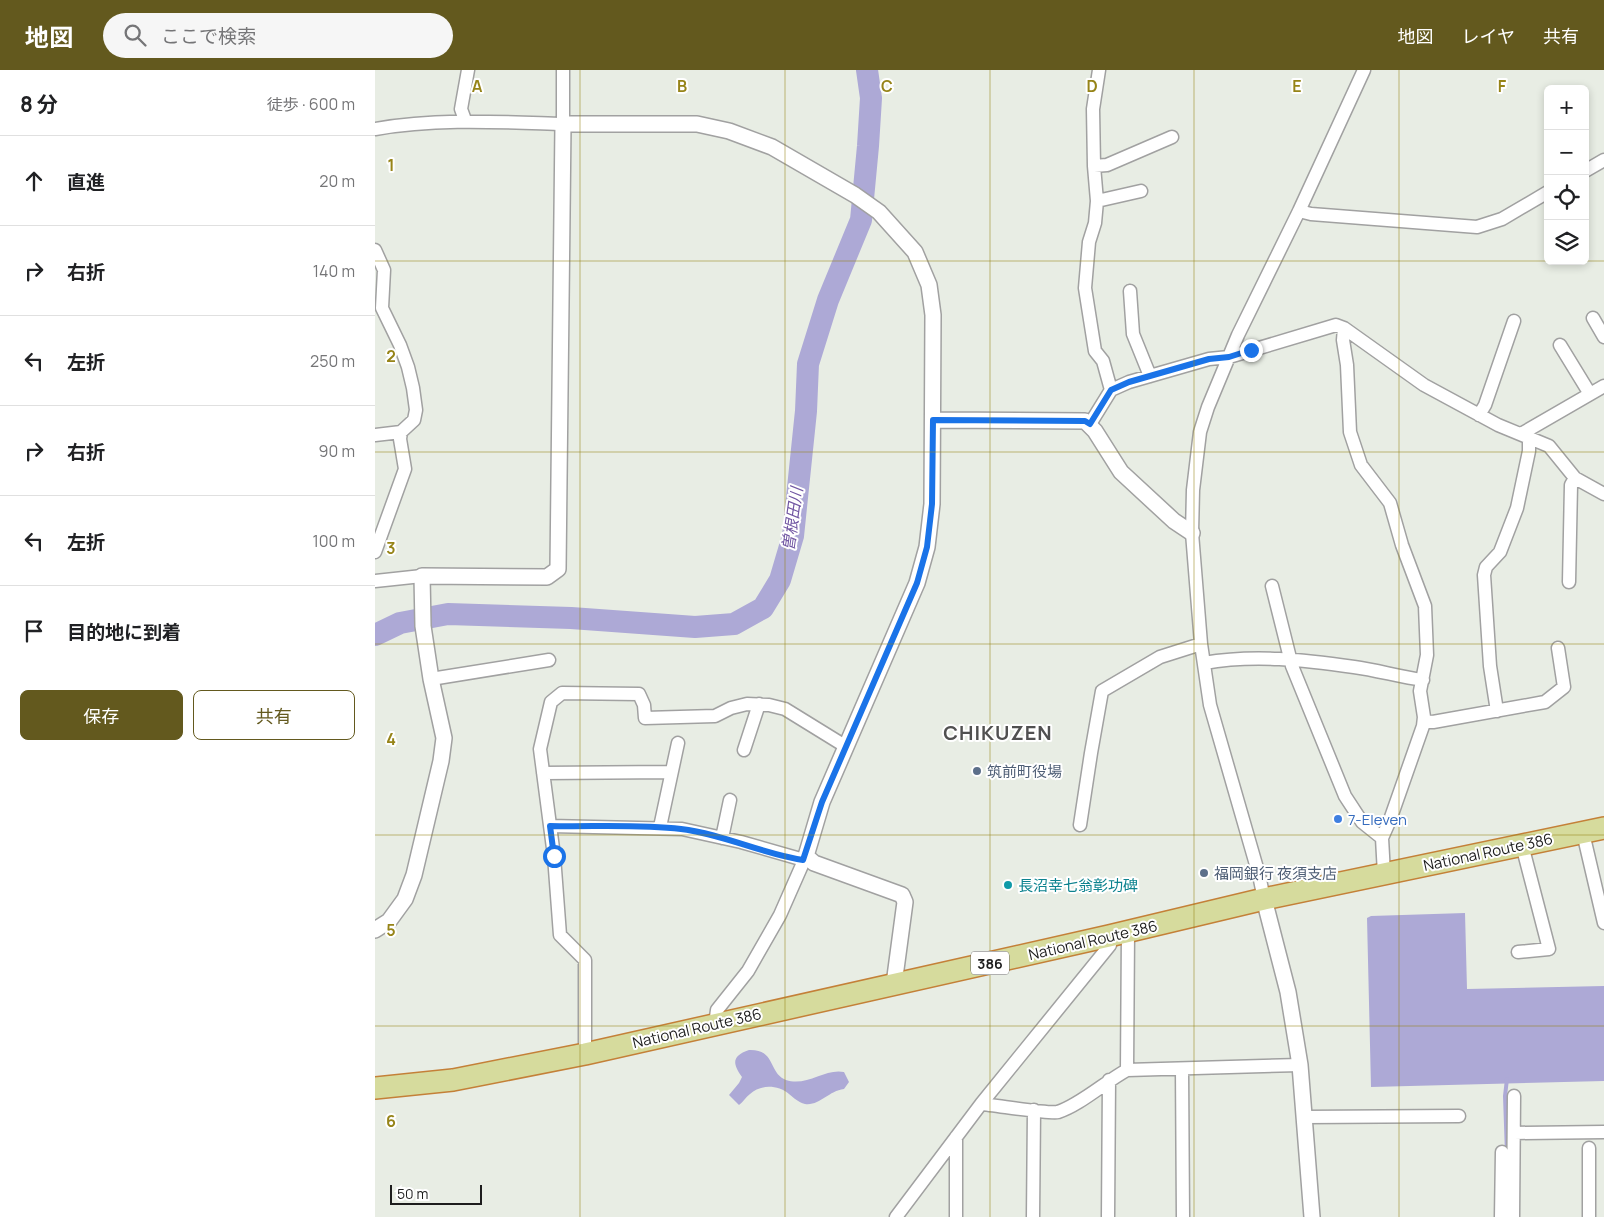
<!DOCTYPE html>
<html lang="ja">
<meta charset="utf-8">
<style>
:root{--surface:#fff;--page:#f6f6f6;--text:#202124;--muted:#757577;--line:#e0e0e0;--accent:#63591e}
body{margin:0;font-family:Manrope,"Noto Sans JP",sans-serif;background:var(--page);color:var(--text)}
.controls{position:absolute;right:15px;top:15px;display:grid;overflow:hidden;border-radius:8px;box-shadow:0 2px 8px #0003}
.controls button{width:45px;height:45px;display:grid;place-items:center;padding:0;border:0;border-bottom:1px solid var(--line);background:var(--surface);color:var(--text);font:25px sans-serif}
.scale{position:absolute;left:15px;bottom:12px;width:92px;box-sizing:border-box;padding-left:5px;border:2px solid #1d1d1d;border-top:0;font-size:14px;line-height:18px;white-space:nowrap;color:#1d1d1d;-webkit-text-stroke:4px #fff;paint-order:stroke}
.stop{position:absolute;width:15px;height:15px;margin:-11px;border:4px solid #1a73e8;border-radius:50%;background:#fff}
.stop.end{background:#1a73e8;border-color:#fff;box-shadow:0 1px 5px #0008}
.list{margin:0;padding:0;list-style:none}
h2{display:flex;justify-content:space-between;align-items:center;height:65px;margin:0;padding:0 20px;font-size:21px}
h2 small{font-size:16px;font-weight:400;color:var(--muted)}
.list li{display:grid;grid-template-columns:32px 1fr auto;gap:15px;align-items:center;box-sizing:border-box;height:90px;padding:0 20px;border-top:1px solid var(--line)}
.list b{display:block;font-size:19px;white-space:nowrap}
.list em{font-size:16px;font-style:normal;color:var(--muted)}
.actions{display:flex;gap:10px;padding:15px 20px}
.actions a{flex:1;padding:11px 0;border:1px solid var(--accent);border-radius:8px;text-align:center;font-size:18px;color:var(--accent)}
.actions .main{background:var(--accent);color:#fff}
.icon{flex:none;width:28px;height:28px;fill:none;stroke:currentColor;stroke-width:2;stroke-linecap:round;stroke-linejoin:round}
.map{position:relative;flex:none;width:1229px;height:1147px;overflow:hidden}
header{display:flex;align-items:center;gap:30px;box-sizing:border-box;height:70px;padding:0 25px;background:var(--accent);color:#fff}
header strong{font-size:24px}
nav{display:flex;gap:28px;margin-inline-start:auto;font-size:18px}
.search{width:350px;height:45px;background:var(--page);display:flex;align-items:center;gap:12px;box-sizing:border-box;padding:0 18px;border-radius:28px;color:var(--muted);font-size:19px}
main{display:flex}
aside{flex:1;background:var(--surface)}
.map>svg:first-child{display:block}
.water{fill:#ada9d6}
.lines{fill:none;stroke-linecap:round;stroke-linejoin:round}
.stream{stroke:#ada9d6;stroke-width:4}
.river{stroke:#ada9d6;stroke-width:22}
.minor-casing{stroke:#a1a1a1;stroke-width:15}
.tertiary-casing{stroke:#a1a1a1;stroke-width:18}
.trunk-casing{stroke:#c48038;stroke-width:24}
.minor{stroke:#fff;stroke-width:12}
.tertiary{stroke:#fff;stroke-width:15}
.trunk{stroke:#d6db9d;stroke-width:21}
.route{stroke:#1a73e8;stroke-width:6}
.grid{fill:none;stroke:#968418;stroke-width:1;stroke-opacity:0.55}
.service-dot{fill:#5c6f8a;stroke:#fff;stroke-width:2}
.shop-dot{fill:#3f7fe0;stroke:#fff;stroke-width:2}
.culture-dot{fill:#0f9aa8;stroke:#fff;stroke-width:2}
.labels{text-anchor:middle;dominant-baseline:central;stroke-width:4;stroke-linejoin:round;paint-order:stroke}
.shield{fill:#fff;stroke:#616161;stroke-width:1}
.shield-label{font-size:14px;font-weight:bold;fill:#1d1d1d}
.service-label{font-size:15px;fill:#4e5e75;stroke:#fff;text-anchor:start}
.shop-label{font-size:15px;fill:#366cbe;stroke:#fff;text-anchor:start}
.street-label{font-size:15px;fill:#1d1d1d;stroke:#fff}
.culture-label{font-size:15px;fill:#0d838f;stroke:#fff;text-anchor:start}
.water-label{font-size:16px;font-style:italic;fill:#7055a2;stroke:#fff}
.district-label{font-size:20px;font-weight:bold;letter-spacing:1px;fill:#505050;stroke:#fff}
.grid-label{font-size:16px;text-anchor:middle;font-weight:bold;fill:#968418;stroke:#fff;stroke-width:4;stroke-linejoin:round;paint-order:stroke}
</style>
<header>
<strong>地図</strong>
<div class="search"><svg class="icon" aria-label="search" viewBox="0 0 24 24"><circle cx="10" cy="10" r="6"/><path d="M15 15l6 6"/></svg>ここで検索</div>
<nav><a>地図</a><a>レイヤ</a><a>共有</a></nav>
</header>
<main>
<aside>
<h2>8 分<small>徒歩 · 600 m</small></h2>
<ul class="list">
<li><svg class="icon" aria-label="ahead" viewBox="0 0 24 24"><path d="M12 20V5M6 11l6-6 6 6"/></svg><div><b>直進</b></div><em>20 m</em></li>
<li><svg class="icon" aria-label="right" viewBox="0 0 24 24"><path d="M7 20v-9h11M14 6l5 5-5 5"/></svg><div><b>右折</b></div><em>140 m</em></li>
<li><svg class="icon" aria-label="left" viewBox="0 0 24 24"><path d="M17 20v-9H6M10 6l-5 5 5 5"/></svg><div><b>左折</b></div><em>250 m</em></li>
<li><svg class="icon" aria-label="right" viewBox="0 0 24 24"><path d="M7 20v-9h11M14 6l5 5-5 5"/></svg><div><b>右折</b></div><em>90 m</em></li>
<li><svg class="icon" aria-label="left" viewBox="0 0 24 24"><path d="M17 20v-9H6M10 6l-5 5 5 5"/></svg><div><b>左折</b></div><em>100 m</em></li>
<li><svg class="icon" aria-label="arrive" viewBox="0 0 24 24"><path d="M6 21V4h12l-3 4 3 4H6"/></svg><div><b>目的地に到着</b></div></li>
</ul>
<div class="actions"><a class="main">保存</a><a>共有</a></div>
</aside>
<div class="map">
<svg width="1229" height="1147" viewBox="0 0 1229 1147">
<rect width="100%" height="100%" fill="#e8ede4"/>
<!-- water -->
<path class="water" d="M1090 843 1092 919 1229 916V1011L996 1017 992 848 996 846Z
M374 980C401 979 393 1003 411 1010 432 1017 450 998 469 1002L474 1012 469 1019C453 1021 445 1036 430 1034 423 1032 419 1028 414 1024 403 1015 386 1014 375 1024 371 1027 368 1032 364 1035L354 1025 364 1013 367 1007C357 993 357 986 374 980Z"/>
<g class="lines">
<!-- stream -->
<path class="stream" d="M1132 1009 1130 1026 1132 1084"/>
<!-- river -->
<path class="river" d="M0 565 25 553 73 544 196 548 320 557 359 554 388 538 405 510 418 466 431 341 433 294 453 230 486 150 493 76 496 28 492 0"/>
<defs>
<path id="minor" d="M90 50 86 39 93 0
M0 59C62 48 125 52 188 54V0
M719 96 732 95 797 67
M1210 101 1229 90
M722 131 766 121
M924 141 936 144 1102 157 1127 149 1173 122
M0 180 9 200 7 238 25 275 33 297 38 318 41 340 39 350 26 362
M755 221 758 264 775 306
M1218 248 1229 267
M969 258 968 270 972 295 975 362 986 395 1015 433 1027 475 1050 536 1052 585 1045 621 1049 647 1048 656 1015 750 1007 768 1009 804
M1185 275 1215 324
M736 320 754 312 834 289 854 287 961 255 969 258 1049 315 1123 355 1174 376 1200 408 1229 424
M1104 345 1110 335 1139 251
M715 354 736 320 728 291 720 281 710 218 714 172 720 153 722 131 719 96 718 39 724 0
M1146 364 1229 316
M0 365 26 362 25 369 30 399 0 482
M0 511 47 506
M1194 512 1196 415 1200 408
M897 516 917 596 970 726 987 752 1007 768
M829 593C879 584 930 590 979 597 1002 600 1025 607 1048 610
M56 609 174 590
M1122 641 1115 596 1109 505 1111 497 1125 482 1142 438 1154 381V368
M1049 651 1058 652 1170 632 1189 617 1183 578
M369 680 384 634
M168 703 296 702
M705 755 716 683 727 621 785 587 826 574
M175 756 307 759 366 772 429 790
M285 757 303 673
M1208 763 1229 853
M347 768 355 730
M889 829 884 805 835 635 826 574 817 463 818 420 825 362 833 337 863 265 924 141 989 0
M1143 882 1174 879 1147 775
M340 954 342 940 373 901 405 845 431 786
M210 984V890L185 865 179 786 165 679 176 632 187 623 264 624 269 635 270 648 340 646 356 638 372 634 394 635 410 639 470 676
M807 999 808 1147
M752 1000 753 862
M606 1034C620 1035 673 1044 683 1042 705 1035 730 1012 752 1000L925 995
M930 1047 1084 1046
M1139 1063 1229 1062
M581 1067V1147
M1214 1078V1147
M521 1147 606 1034 735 875 734 866
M658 1147 659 1040
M733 1147 734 1010
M1126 1147 1127 1082
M1138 1147 1139 1026"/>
<path id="tertiary" d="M558 350 710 351 720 361 746 402 799 451 817 463
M889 829 913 922 925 995 937 1147
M0 860 14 851 30 829 39 805 66 691 69 668 56 609 48 556 47 506 172 507 183 499 188 54H322L354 61 397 77 480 125 504 142 540 182 554 215 558 245 557 434 552 477 542 513 447 732 431 786 439 793 527 825 530 832 519 914"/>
<path id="trunk" d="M0 1018 78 1010 210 984 734 866 889 829 1229 758"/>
</defs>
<!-- minor casing -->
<use href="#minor" class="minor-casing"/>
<!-- tertiary casing -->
<use href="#tertiary" class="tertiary-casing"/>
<!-- trunk casing -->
<use href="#trunk" class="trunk-casing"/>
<!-- minor -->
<use href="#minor" class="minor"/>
<!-- tertiary -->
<use href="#tertiary" class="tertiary"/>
<!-- trunk -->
<use href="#trunk" class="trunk"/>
</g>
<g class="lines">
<!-- route -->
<path class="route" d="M179 786 175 756C217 757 264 754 306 759 348 764 387 784 428 790L447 732 542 513 552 477 557 434 558 350 710 351 715 354 736 320 754 312 834 289 854 287 876 280"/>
</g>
<!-- grid -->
<path class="grid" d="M205 0V1147M410 0V1147M615 0V1147M819 0V1147M1024 0V1147M0 191H1173M1210 191H1229M0 382H1229M0 574H1229M0 765H1229M0 956H1229"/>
<!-- markers -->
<g class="service-dot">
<circle cx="602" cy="701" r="5"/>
<circle cx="829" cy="803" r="5"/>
</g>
<circle class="shop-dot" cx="963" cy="749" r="5"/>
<circle class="culture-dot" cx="633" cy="815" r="5"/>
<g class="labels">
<!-- shield labels -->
<rect class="shield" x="596" y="881.5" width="38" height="23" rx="4"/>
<g class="shield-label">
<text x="615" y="893">386</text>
</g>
<!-- service labels -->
<g class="service-label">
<text x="612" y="701">筑前町役場</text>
<text x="839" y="803">福岡銀行 夜須支店</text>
</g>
<!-- shop labels -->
<g class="shop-label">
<text x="973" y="749">7-Eleven</text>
</g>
<!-- street labels -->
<g class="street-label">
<text transform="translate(1113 782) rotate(-12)">National Route 386</text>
<text transform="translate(718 870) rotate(-13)">National Route 386</text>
<text transform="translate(322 958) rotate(-13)">National Route 386</text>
</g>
<!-- culture labels -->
<g class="culture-label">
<text x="643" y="815">長沼幸七翁彰功碑</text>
</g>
<!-- water labels -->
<g class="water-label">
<text transform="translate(417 449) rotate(-82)">曽根田川</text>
</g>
<!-- district labels -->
<g class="district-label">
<text x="623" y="662">CHIKUZEN</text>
</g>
</g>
<g class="grid-label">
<text x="102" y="22">A</text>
<text x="307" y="22">B</text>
<text x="512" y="22">C</text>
<text x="717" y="22">D</text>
<text x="922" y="22">E</text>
<text x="1127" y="22">F</text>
<text x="16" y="101">1</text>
<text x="16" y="292">2</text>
<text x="16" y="484">3</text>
<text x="16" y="675">4</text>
<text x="16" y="866">5</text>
<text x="16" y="1057">6</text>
</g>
</svg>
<div class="controls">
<button>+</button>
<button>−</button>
<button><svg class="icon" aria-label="locate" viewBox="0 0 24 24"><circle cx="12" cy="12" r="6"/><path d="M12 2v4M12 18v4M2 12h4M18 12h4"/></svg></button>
<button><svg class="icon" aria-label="layers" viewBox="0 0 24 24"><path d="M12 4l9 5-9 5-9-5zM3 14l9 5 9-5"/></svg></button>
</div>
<div class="scale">50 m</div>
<div class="stop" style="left:179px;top:786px"></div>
<div class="stop end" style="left:876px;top:280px"></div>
</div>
</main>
